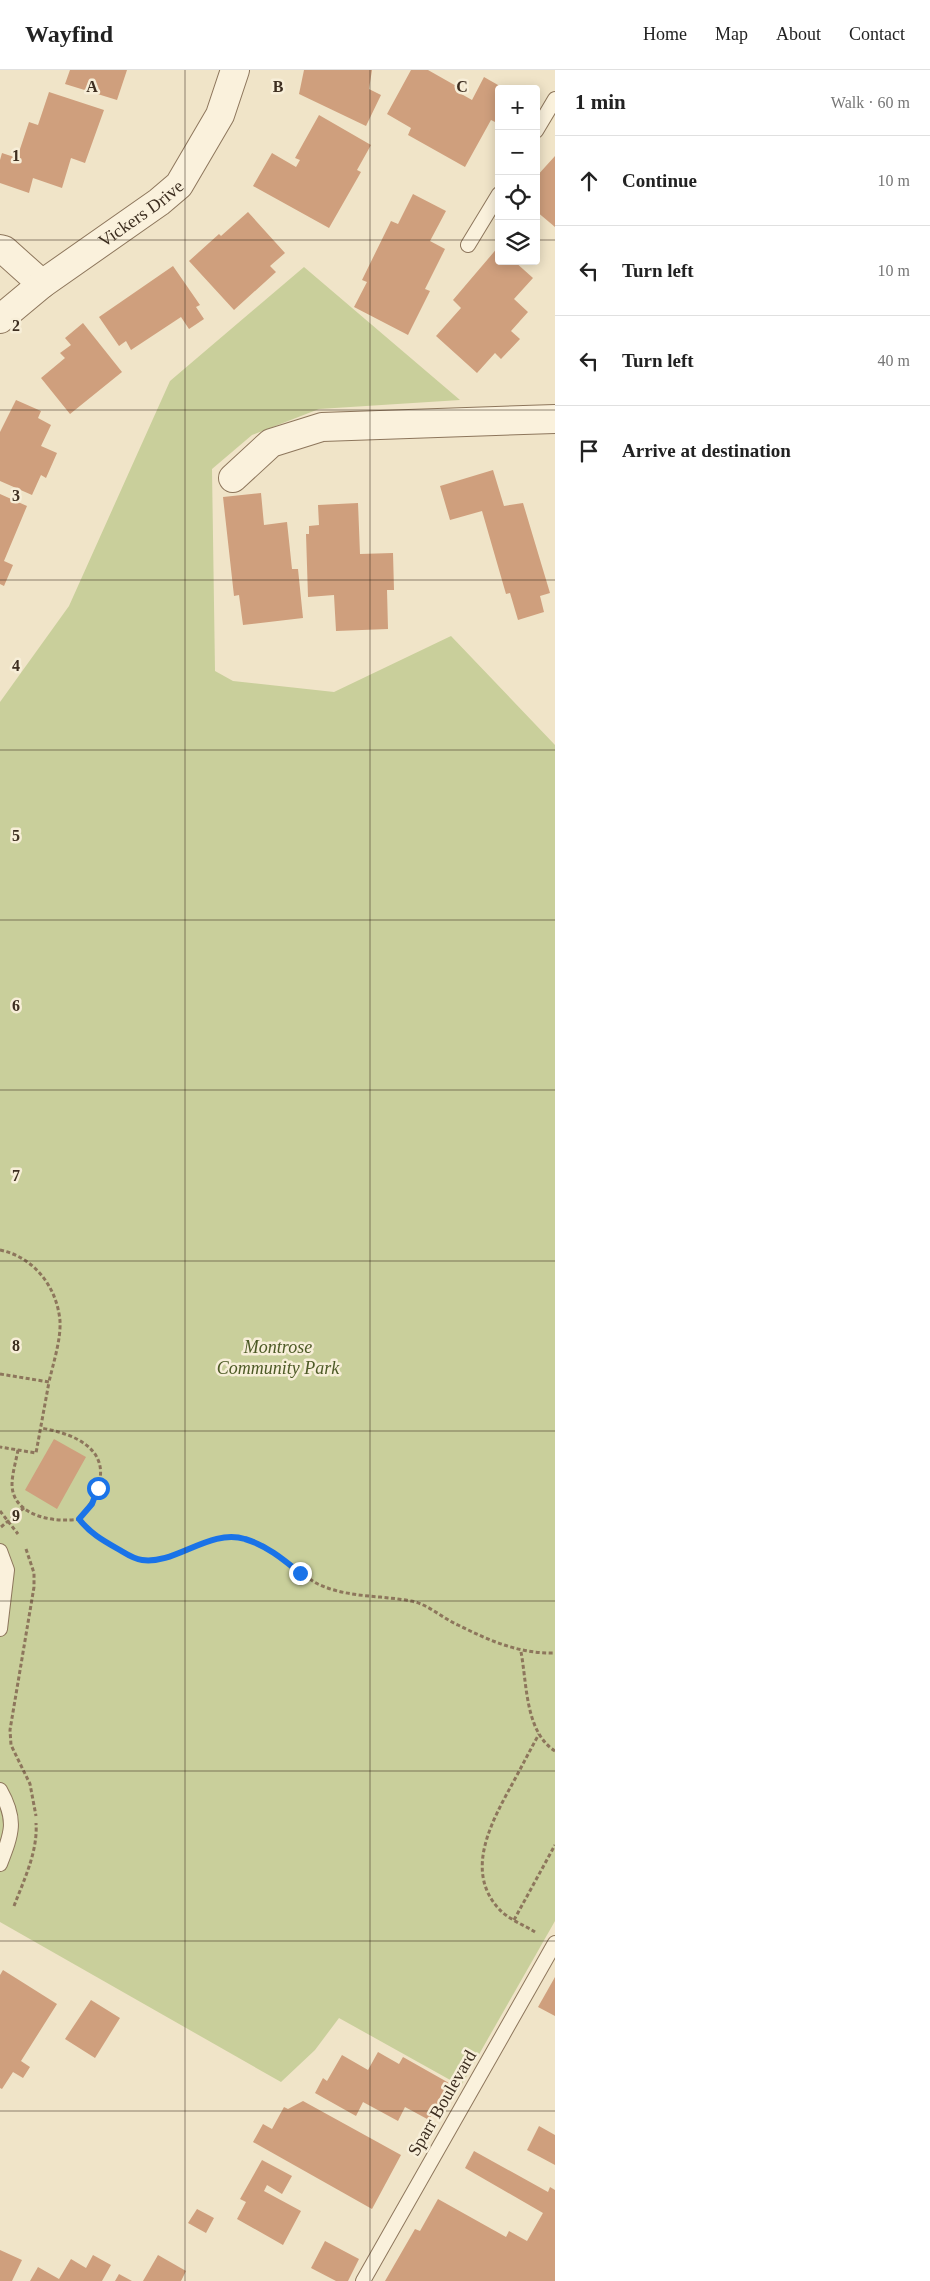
<!DOCTYPE html>
<meta charset="utf-8">
<style>
:root{--surface:#fff;--page:#f6f6f6;--text:#222;--muted:#767676;--line:#e0e0e0}
body{margin:0;font-family:Georgia,serif;background:var(--page);color:var(--text)}
.controls{position:absolute;right:15px;top:15px;display:grid;overflow:hidden;border-radius:5px;box-shadow:0 2px 12px #0003}
.controls button{width:45px;height:45px;display:grid;place-items:center;padding:0;border:0;border-bottom:1px solid var(--line);background:var(--surface);color:var(--text);font:25px sans-serif}
.stop{position:absolute;width:15px;height:15px;margin:-11px;border:4px solid #1a73e8;border-radius:50%;background:#fff}
.stop.end{background:#1a73e8;border-color:#fff;box-shadow:0 1px 5px #0008}
.list{margin:0;padding:0;list-style:none}
h2{display:flex;justify-content:space-between;align-items:center;height:65px;margin:0;padding:0 20px;font-size:21px}
h2 small{font-size:16px;font-weight:400;color:var(--muted)}
.list li{display:grid;grid-template-columns:32px 1fr auto;gap:15px;align-items:center;box-sizing:border-box;height:90px;padding:0 20px;border-top:1px solid var(--line)}
.list b{display:block;font-size:19px;white-space:nowrap}
.list em{font-size:16px;font-style:normal;color:var(--muted)}
.icon{flex:none;width:28px;height:28px;fill:none;stroke:currentColor;stroke-width:2;stroke-linecap:round;stroke-linejoin:round}
.map{position:relative;flex:none;width:555px;height:2211px;overflow:hidden}
header{display:flex;align-items:center;gap:30px;box-sizing:border-box;height:70px;padding:0 25px;background:var(--surface);border-bottom:1px solid var(--line)}
header strong{font-size:24px}
nav{display:flex;gap:28px;margin-inline-start:auto;font-size:18px}
main{display:flex}
aside{flex:1;background:var(--surface)}
.map>svg:first-child{display:block}
.green{fill:#c9cf9b}
.building{fill:#cf9f7d}
.lines{fill:none;stroke-linecap:round;stroke-linejoin:round}
.lane-casing{stroke:#8d765c;stroke-width:16}
.street-casing{stroke:#8d765c;stroke-width:30}
.path{stroke:#8d765c;stroke-width:3;stroke-dasharray:4 2.5;stroke-linecap:butt}
.lane{stroke:#faf1dc;stroke-width:14}
.street{stroke:#faf1dc;stroke-width:28}
.route{stroke:#1a73e8;stroke-width:6}
.grid{fill:none;stroke:#3d2e20;stroke-width:1;stroke-opacity:0.55}
.labels{text-anchor:middle;dominant-baseline:central;stroke-width:5;stroke-linejoin:round;paint-order:stroke}
.street-label{font-size:18px;fill:#3d2e20;stroke:#f7eed8}
.park-label{font-size:18px;font-style:italic;fill:#4d5a26;stroke:#f7eed8}
.grid-label{font-size:16px;text-anchor:middle;font-weight:bold;fill:#3d2e20;stroke:#f7eed8;stroke-width:5;stroke-linejoin:round;paint-order:stroke}
</style>
<header>
<strong>Wayfind</strong>
<nav><a>Home</a><a>Map</a><a>About</a><a>Contact</a></nav>
</header>
<main>
<div class="map">
<svg width="555" height="2211" viewBox="0 0 555 2211">
<rect width="100%" height="100%" fill="#f0e4c8"/>
<!-- green -->
<path class="green" d="M304 197 460 330 319 339 252 365 212 399 215 601 233 611 334 622 451 566 555 675V1851L461 2016 339 1948 315 1980 281 2012 0 1852V632L69 536 170 311Z"/>
<!-- building -->
<path class="building" d="M70 0H127L117 30 65 14Z
M304 0H372L369 19 381 25 366 56 299 24Z
M411 0H428L458 17 456 21 472 30 484 7 505 19H499V54L491 50 465 97 408 65 411 58 387 44Z
M49 22 104 40 85 93 71 88 62 118 33 108 29 123 0 113V90L2 83 17 88 29 52 38 55Z
M319 45 371 75 357 100 361 102 329 158 253 116 272 83 296 97 300 90 295 88Z
M555 86V157L536 141V107Z
M413 124 446 141 430 171 445 179 425 219 430 221 408 265 354 237 367 212 362 210 391 151 398 154Z
M248 142 285 183 270 196 276 202 234 240 189 191 219 164 221 166Z
M499 176V191H514L533 208 514 229 528 242 511 261 520 269 501 289 495 283 477 303 436 266 461 238 453 230Z
M173 196 200 235 196 237 204 249 189 259 181 247 131 280 126 271 119 276 99 247Z
M83 253 122 302 70 344 41 308 65 288 60 283 71 275 65 268Z
M16 330 41 341 38 348 51 355 41 376 57 383 46 408 41 405 32 425 0 411V362Z
M493 400 504 436 523 433 550 523 540 526 544 542 518 550 510 523 506 524 482 441 450 450 440 416Z
M261 423 264 455 287 452 292 499H298L303 548 243 555 239 525 234 526 223 427Z
M0 424 27 436 4 491 13 495 4 516 0 514Z
M358 433 360 484 393 483 394 520H387L388 559 336 561 334 525 308 527 306 464H309V456L319 455 318 435Z
M54 1369 86 1387 57 1439 25 1420Z
M3 1900 57 1934 21 1991 30 1997 23 2008 13 2002 2 2019 0 2018V1905Z
M555 1907V1946L538 1937Z
M91 1930 120 1948 95 1988 65 1969Z
M378 1982 399 1994 403 1987 449 2013 429 2050 405 2037 398 2051 363 2032 356 2046 315 2023 323 2008 327 2011 342 1985 368 2000Z
M303 2031 401 2085 372 2139 253 2072 263 2054 272 2059 284 2037 288 2039Z
M539 2056 555 2065V2095L527 2080Z
M474 2081 548 2122 550 2117 555 2120V2211H385L415 2159 420 2161 438 2129 506 2167 509 2161 527 2171 543 2143 465 2098Z
M262 2090 292 2106 282 2124 267 2115 264 2121 301 2141 283 2175 237 2149 246 2132 240 2129Z
M197 2139 214 2148 206 2163 188 2153Z
M325 2171 359 2189 348 2211H336L311 2198Z
M0 2180 22 2190 12 2211H0Z
M93 2185 111 2195 102 2211H30L38 2197 59 2209 71 2189 86 2198Z
M158 2185 186 2201 181 2211H143Z
M119 2204 132 2211H115Z"/>
<g class="lines">
<defs>
<path id="lane" d="M536 61 555 29
M468 175 499 124
M0 1481 7 1500 0 1559
M0 1720C17 1750 12 1763 0 1794
M363 2211 555 1873"/>
<g id="street">
<path d="M0 179 4 180 42 214"/>
<path id="s1" d="M0 249 42 214 159 132 179 115 220 45 235 0"/>
<path d="M233 408 271 373 322 357 555 349"/>
</g>
</defs>
<!-- lane casing -->
<use href="#lane" class="lane-casing"/>
<!-- street casing -->
<use href="#street" class="street-casing"/>
<!-- path -->
<path class="path" d="M0 1180C34 1187 57 1217 60 1251 61 1270 53 1294 49 1312
M0 1304 49 1312 36 1383 0 1377
M18 1380C16 1391 12 1404 12 1415 13 1447 56 1453 79 1449 120 1399 100 1368 41 1358
M0 1441 18 1464
M79 1449C90 1463 102 1470 117 1479 125 1483 132 1488 141 1490 172 1495 208 1460 244 1468 272 1474 293 1501 318 1514 347 1528 380 1525 411 1531 428 1534 442 1548 458 1555 490 1571 520 1584 555 1583
M1 1457 25 1437
M26 1479 34 1503V1517L10 1660 11 1675 30 1714 36 1746
M521 1582C527 1613 525 1662 555 1681
M14 1836C24 1810 38 1781 36 1753
M514 1850 555 1775
M535 1862C524 1855 508 1849 499 1839 465 1802 490 1755 510 1718 520 1700 529 1682 539 1664"/>
<!-- lane -->
<use href="#lane" class="lane"/>
<!-- street -->
<use href="#street" class="street"/>
</g>
<g class="lines">
<!-- route -->
<path class="route" d="M98 1418 92 1434 79 1449C90 1463 102 1470 118 1479 125 1483 133 1489 142 1490 175 1495 210 1458 245 1469 266 1475 284 1490 300 1503"/>
</g>
<!-- grid -->
<path class="grid" d="M185 0V2211M370 0V2211M0 170H499M536 170H555M0 340H555M0 510H555M0 680H555M0 850H555M0 1020H555M0 1191H555M0 1361H555M0 1531H555M0 1701H555M0 1871H555M0 2041H555"/>
<g class="labels">
<!-- street labels -->
<g class="street-label">
<text stroke="none"><textPath href="#s1" startOffset="176">Vickers Drive</textPath></text>
<text transform="translate(442 2033) rotate(-60)">Sparr Boulevard</text>
</g>
<!-- park labels -->
<g class="park-label">
<text x="278" y="1277">Montrose<tspan x="278" dy="21">Community Park</tspan></text>
</g>
</g>
<g class="grid-label">
<text x="92" y="22">A</text>
<text x="278" y="22">B</text>
<text x="462" y="22">C</text>
<text x="16" y="91">1</text>
<text x="16" y="261">2</text>
<text x="16" y="431">3</text>
<text x="16" y="601">4</text>
<text x="16" y="771">5</text>
<text x="16" y="941">6</text>
<text x="16" y="1111">7</text>
<text x="16" y="1281">8</text>
<text x="16" y="1451">9</text>
</g>
</svg>
<div class="controls">
<button>+</button>
<button>−</button>
<button><svg class="icon" aria-label="locate" viewBox="0 0 24 24"><circle cx="12" cy="12" r="6"/><path d="M12 2v4M12 18v4M2 12h4M18 12h4"/></svg></button>
<button><svg class="icon" aria-label="layers" viewBox="0 0 24 24"><path d="M12 4l9 5-9 5-9-5zM3 14l9 5 9-5"/></svg></button>
</div>
<div class="stop" style="left:98px;top:1418px"></div>
<div class="stop end" style="left:300px;top:1503px"></div>
</div>
<aside>
<h2>1 min<small>Walk · 60 m</small></h2>
<ul class="list">
<li><svg class="icon" aria-label="ahead" viewBox="0 0 24 24"><path d="M12 20V5M6 11l6-6 6 6"/></svg><div><b>Continue</b></div><em>10 m</em></li>
<li><svg class="icon" aria-label="left" viewBox="0 0 24 24"><path d="M17 20v-9H6M10 6l-5 5 5 5"/></svg><div><b>Turn left</b></div><em>10 m</em></li>
<li><svg class="icon" aria-label="left" viewBox="0 0 24 24"><path d="M17 20v-9H6M10 6l-5 5 5 5"/></svg><div><b>Turn left</b></div><em>40 m</em></li>
<li><svg class="icon" aria-label="arrive" viewBox="0 0 24 24"><path d="M6 21V4h12l-3 4 3 4H6"/></svg><div><b>Arrive at destination</b></div></li>
</ul>
</aside>
</main>
